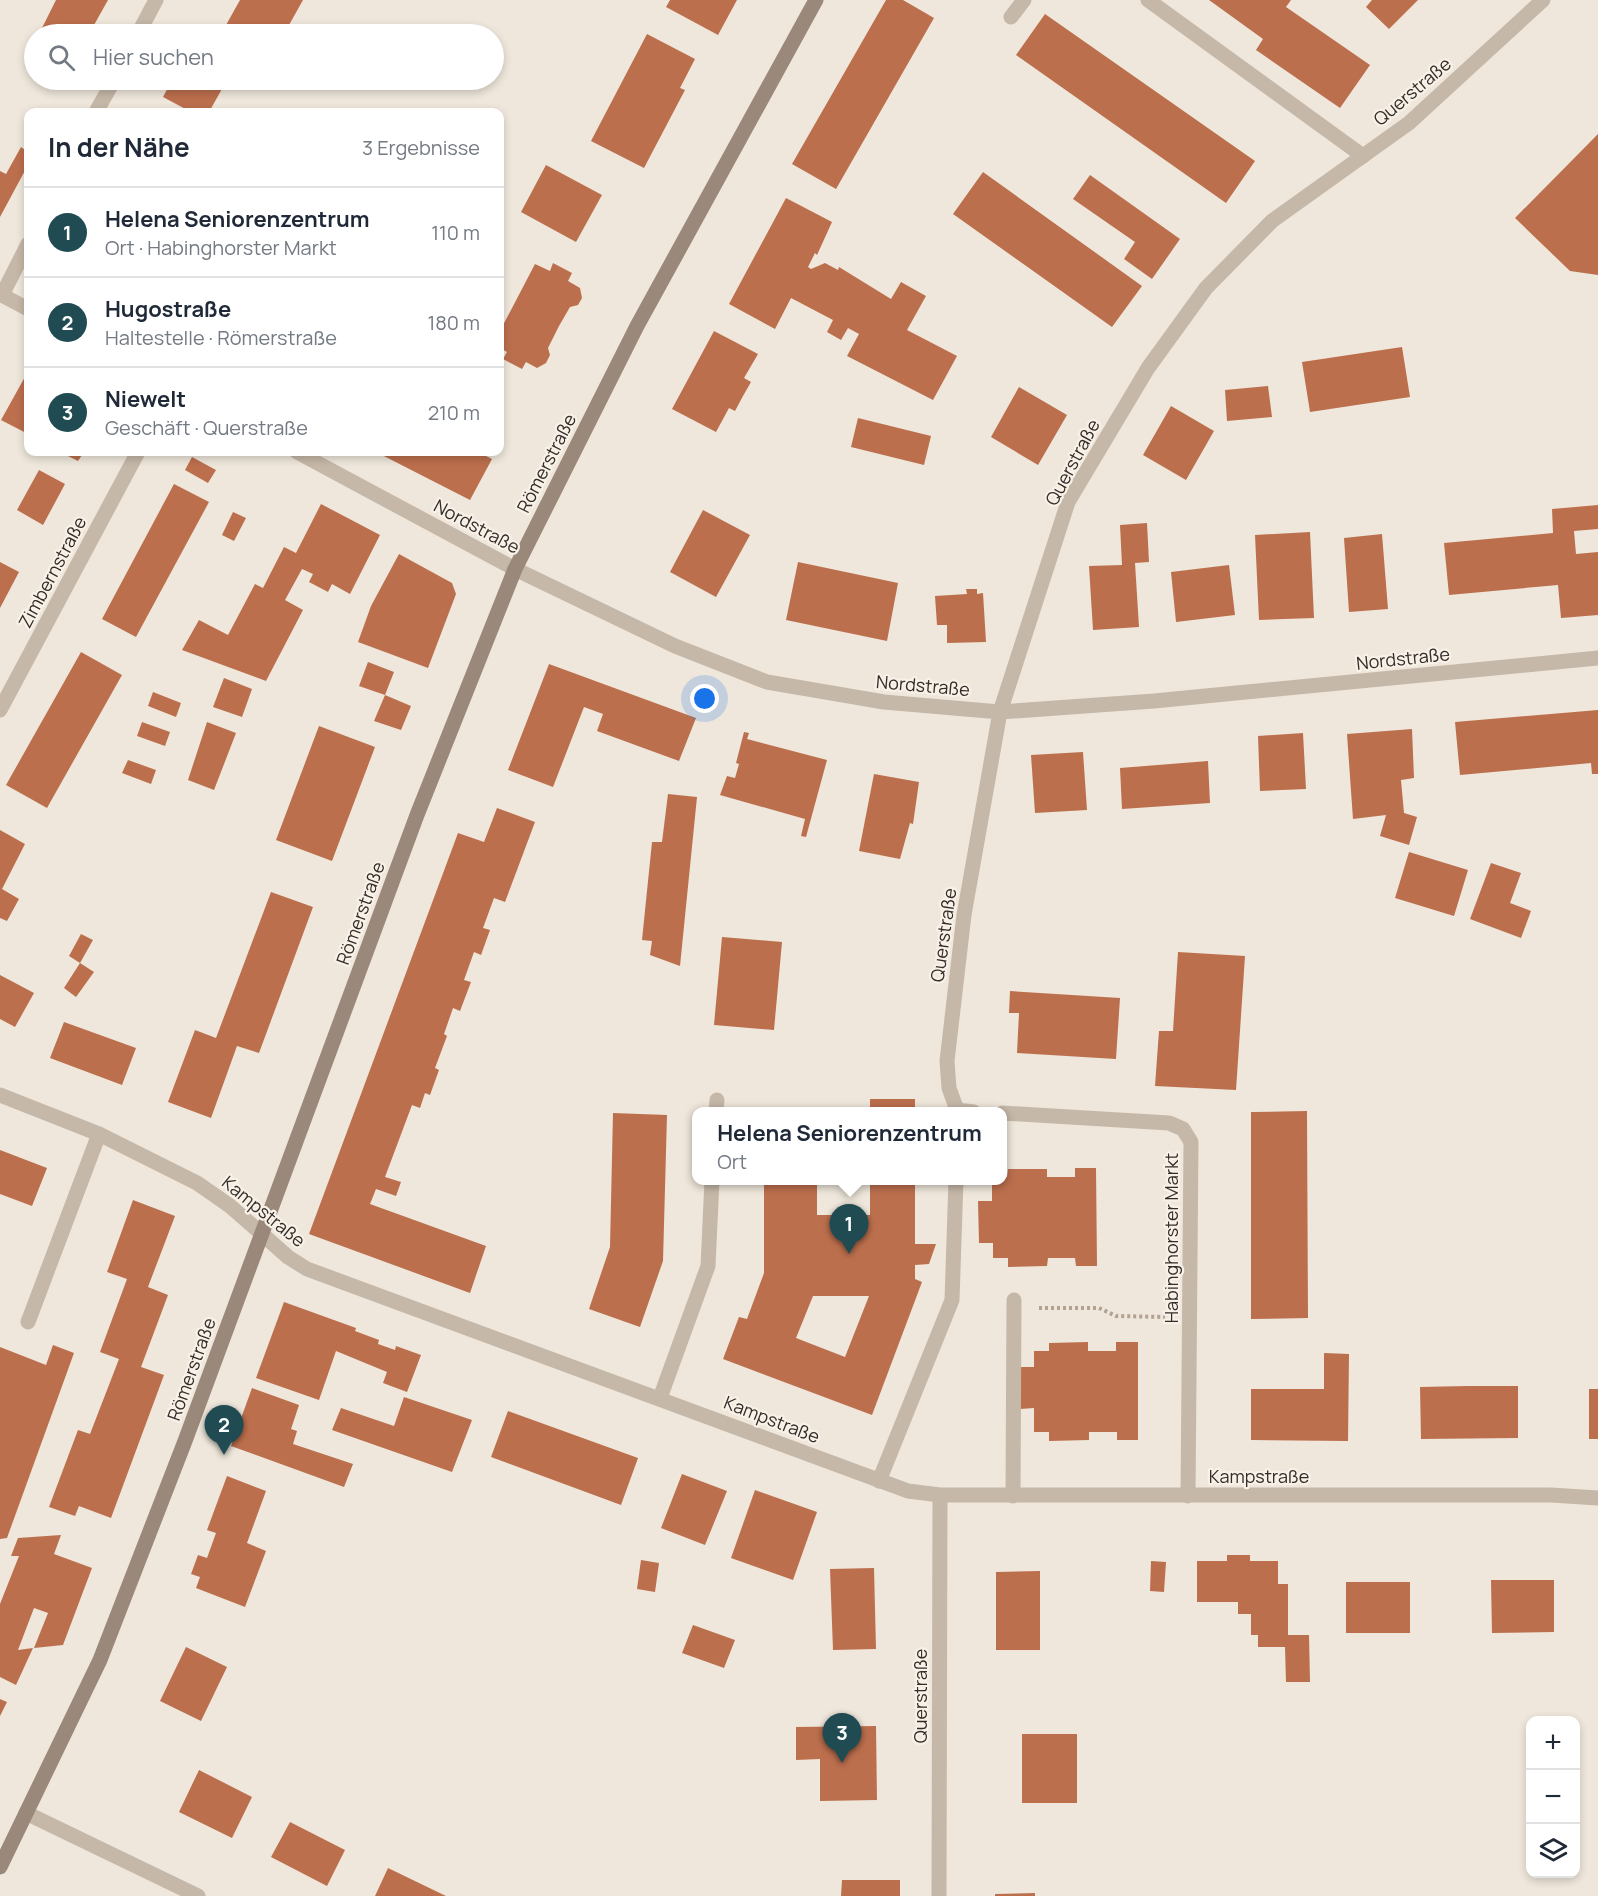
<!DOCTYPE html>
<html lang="de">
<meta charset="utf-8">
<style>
:root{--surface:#fff;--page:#f2f2f3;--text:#1f2937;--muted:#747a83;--line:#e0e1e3;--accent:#214b52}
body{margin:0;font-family:Manrope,sans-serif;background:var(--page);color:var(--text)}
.controls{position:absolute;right:18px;bottom:18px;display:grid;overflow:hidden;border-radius:12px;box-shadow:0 3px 9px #0003}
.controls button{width:54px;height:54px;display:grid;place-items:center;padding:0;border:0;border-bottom:2px solid var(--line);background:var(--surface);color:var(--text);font:30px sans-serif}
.you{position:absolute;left:705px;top:699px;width:21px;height:21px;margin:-15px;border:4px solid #fff;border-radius:50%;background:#1a73e8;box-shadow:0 0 0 9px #1a73e833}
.badge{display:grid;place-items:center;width:39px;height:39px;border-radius:50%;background:var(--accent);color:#fff;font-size:20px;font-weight:700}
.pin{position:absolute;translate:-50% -50px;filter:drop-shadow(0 2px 3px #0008)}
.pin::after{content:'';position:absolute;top:32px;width:21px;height:18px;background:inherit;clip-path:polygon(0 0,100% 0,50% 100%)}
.popup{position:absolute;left:692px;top:1107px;width:315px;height:78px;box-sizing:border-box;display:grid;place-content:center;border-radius:12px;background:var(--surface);filter:drop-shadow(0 2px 4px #0005);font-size:20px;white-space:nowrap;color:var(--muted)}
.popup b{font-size:22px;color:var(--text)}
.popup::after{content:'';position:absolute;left:50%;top:100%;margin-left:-12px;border:12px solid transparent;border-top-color:var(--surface)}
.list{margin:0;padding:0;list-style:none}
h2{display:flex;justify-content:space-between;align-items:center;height:78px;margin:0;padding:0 24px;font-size:26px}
h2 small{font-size:20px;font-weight:400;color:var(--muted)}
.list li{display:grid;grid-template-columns:39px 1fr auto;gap:18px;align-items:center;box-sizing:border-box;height:90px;padding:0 24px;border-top:2px solid var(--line)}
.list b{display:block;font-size:22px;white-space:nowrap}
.list p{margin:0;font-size:20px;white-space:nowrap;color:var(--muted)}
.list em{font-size:20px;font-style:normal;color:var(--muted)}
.icon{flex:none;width:33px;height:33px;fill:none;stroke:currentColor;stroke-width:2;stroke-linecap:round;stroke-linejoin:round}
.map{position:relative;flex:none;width:1598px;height:1896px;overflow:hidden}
.search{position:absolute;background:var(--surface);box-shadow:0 3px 9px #0003;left:24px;top:24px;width:480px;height:66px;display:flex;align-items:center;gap:15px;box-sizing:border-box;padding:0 21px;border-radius:33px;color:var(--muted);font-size:22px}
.panel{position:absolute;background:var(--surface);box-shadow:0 3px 9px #0003;left:24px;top:108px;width:480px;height:348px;border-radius:12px}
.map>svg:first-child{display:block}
.building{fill:#bc6f4d;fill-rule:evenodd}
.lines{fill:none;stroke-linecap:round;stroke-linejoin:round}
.path{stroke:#b2a293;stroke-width:4;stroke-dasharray:3 3;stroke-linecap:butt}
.lane{stroke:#c6b8a8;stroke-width:15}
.street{stroke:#c6b8a8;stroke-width:15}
.secondary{stroke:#9a887a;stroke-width:15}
.labels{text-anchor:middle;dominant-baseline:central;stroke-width:4.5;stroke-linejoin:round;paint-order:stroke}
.street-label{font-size:18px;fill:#342c28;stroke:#f8f1e7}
</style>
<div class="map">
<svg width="1598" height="1896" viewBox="0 0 1598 1896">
<rect width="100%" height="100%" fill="#efe7db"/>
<!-- building -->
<path class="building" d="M56 0H108L89 34H39Z
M240 0H303L284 34H221Z
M670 0H737L718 35 666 7Z
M886 0H903L934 18 836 189 792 164Z
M1209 0H1291L1286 7 1370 65 1340 108 1256 50 1263 39Z
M1372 0H1418L1389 29 1366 7Z
M1045 14 1255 161 1226 203 1016 55Z
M202 26 216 34H197Z
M647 34 695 59 680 88 685 90 644 168 591 141Z
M172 80H227L209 112H191L163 97Z
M1598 134V275L1570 271 1515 218Z
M21 147 28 152V165L0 217V171L6 174Z
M546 165 602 195 576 242 521 212Z
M983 172 1142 286 1112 327 953 214Z
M1090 175 1180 239 1152 279 1124 259 1135 242 1073 199Z
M786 198 832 222 817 255 815 253 808 267 811 269 825 263 838 270 839 267 891 299 901 282 926 296 907 330 957 356 933 400 847 356 859 334 848 328 841 340 827 332 833 320 791 298 775 329 729 304Z
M553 263 572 273 568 281 580 288 582 298 578 305 570 307 559 326 548 348 550 355 546 363 537 368 526 362 522 369 503 359 507 352 500 348V331L535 264 550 271Z
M714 331 758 354 744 378 751 382 743 396 735 411 729 408 716 432 672 409Z
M1402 347 1410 397 1310 412 1302 362Z
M26 375 28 377V434L1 420Z
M1268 386 1272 417 1227 421 1225 390Z
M1019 387 1067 415 1038 465 991 437Z
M1171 406 1214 431 1186 480 1143 455Z
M858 418 931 436 924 465 851 447Z
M60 452H84L78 461Z
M376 452H478L492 459 470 500Z
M192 457 216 470 208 483 185 470Z
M39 470 65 484 43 525 17 510Z
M174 484 209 502 136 637 102 619Z
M321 504 380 535 350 594 332 584 328 592 309 582 313 574 302 569 285 600 303 610 266 681 182 650 199 620 228 635 255 584 263 588 284 547 296 553Z
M1598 505V529L1574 531 1576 554 1598 552V615L1561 618 1558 585 1449 595 1444 543 1553 533 1552 509Z
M703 510 750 535 716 597 670 572Z
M233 512 246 518 234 541 222 535Z
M1147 523 1149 562 1135 563 1139 627 1093 630 1089 566 1122 565 1120 525Z
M1310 532 1314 618 1259 620 1255 535Z
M1382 534 1388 609 1349 612 1344 538Z
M399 554 452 583 456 594 428 668 358 642 371 606Z
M0 562 19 572 0 608Z
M798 562 898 583 887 641 786 620Z
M1229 565 1235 615 1176 622 1171 572Z
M966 589H977V594L983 593 986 642 947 643V625H937L935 596 967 594Z
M81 652 122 675 47 808 6 785Z
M368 662 394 672 385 695 411 706 401 730 374 721 385 695 359 686Z
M549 664 696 718 679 761 597 731 603 714 584 707 553 787 508 770Z
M224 678 252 689 242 717 213 707Z
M153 692 181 703 176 717 148 706Z
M1598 710V774H1592L1591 763 1460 775 1455 722Z
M142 722 170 732 165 746 137 736Z
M207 722 236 733 214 790 188 780Z
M319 726 375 747 332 861 276 840Z
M1412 729 1414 778 1401 780 1404 813 1417 817 1409 845 1380 836 1386 815 1353 819 1347 734Z
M744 732 749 733 747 739 827 760 806 837 801 836 805 819 720 795 727 776 735 778 739 764 736 763Z
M1303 733 1306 789 1260 791 1258 736Z
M1083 752 1087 810 1035 813 1031 755Z
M128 760 156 770 151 784 122 773Z
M1208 761 1210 803 1122 809 1120 768Z
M874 774 919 782 913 824 910 823 900 859 859 851Z
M668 794 697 797 680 966 650 955 652 941 642 940 652 842H662Z
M497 808 535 822 505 902 494 898 483 928 490 930 481 955 474 952 464 980 471 982 460 1011 453 1008 444 1034 447 1036 435 1068 439 1070 430 1095 425 1093 420 1108 412 1105 385 1177 401 1182 396 1196 376 1189 370 1204 486 1246 470 1293 309 1234 458 833 484 842Z
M0 830 25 844 2 889 19 899 7 921 0 918Z
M1409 852 1468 870 1454 916 1395 898Z
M1491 863 1521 873 1510 903 1531 911 1521 938 1470 919Z
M271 892 313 907 259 1053 237 1046 211 1118 168 1102 195 1030 216 1038Z
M81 934 93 940 80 963 69 956Z
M722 937 782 942 774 1030 714 1025Z
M1178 952 1245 956 1236 1090 1155 1086 1159 1031H1173Z
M80 963 94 972 76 997 64 988Z
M0 975 34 993 15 1027 0 1019Z
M1010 991 1120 998 1116 1059 1017 1053 1019 1013H1009Z
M64 1022 136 1048 122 1085 50 1058Z
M870 1099H915V1112H870Z
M1307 1111 1308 1318 1251 1319V1112Z
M613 1113 667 1115 663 1261 640 1327 589 1309 610 1247Z
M0 1150 47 1168 32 1206 0 1194Z
M1075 1168H1096L1097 1266H1076L1075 1258H1048L1047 1266 1008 1267V1258H993V1243H979L978 1201H992V1180L1007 1177 1008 1169H1047V1177H1075Z
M764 1180H817V1215H870V1180H915V1244H936L929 1264 915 1265V1279L922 1282 872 1415 723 1359 739 1317 747 1319 764 1273ZM813 1296H869L845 1357 796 1338Z
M133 1200 175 1216 148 1287 168 1295 141 1367 164 1375 111 1518 79 1506 75 1516 49 1507 78 1430 90 1434 119 1359 100 1352 127 1279 107 1272Z
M284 1302 356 1328 355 1331 379 1340 378 1344 395 1350 396 1346 421 1355 407 1392 383 1383 387 1372 336 1351 319 1400 256 1378Z
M1088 1342V1351H1116V1342H1138V1440H1117V1432H1089V1440L1049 1441V1432H1034V1408L1020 1409 1019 1367H1034V1351H1049V1343Z
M53 1345 74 1353 7 1538 0 1539V1347L46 1365Z
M1324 1353 1349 1354 1348 1441 1251 1440V1389H1324Z
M1468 1386H1518V1438L1421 1439 1420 1387Z
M252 1388 299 1405 291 1429 297 1431 293 1444 353 1464 344 1487 231 1446Z
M1589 1389H1598V1439H1589Z
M404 1397 472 1420 452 1472 332 1430 341 1408 394 1426Z
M508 1411 638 1458 621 1505 491 1457Z
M682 1474 727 1491 705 1545 661 1528Z
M227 1476 266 1491 247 1543 266 1551 245 1607 196 1588 200 1577 191 1574 198 1555 207 1558 216 1533 207 1530Z
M755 1490 817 1512 793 1580 731 1558Z
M61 1535 54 1554 92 1568 63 1645 34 1648 48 1613 34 1608 18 1650 33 1648 16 1685 0 1677V1604L19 1556H11L18 1538Z
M1227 1555H1250V1561H1278V1584H1288V1635H1309L1310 1682H1286L1285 1647H1258V1635H1251V1614H1238V1602H1197V1561H1227Z
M641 1560 659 1563 655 1592 637 1589Z
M1151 1561 1166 1562 1164 1592 1150 1591Z
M874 1568 876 1649 833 1650 830 1569Z
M1040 1571V1650H996V1572Z
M1491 1580H1554V1632L1492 1633Z
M1346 1582H1410V1633H1346Z
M693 1625 735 1640 724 1668 682 1653Z
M186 1647 227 1667 201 1721 160 1701Z
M0 1699 7 1702 0 1716Z
M876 1726 877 1800 820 1801V1759L796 1760V1727Z
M1022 1734H1077V1803H1022Z
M199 1770 252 1797 232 1838 179 1812Z
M290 1822 345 1850 327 1886 271 1857Z
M388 1868 446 1896H375Z
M842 1880H900V1896H841Z
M1035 1893V1896H995V1894Z"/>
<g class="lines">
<!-- path -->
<path class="path" d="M1039 1308H1099L1116 1316 1165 1317"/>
<!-- lane -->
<path class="lane" d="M1148 0 1363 156
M1011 17 1024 0
M28 1322 99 1134
M879 1481 952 1300 956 1180
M1013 1496 1014 1300"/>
<!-- street -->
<path class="street" d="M138 34 156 0
M96 112 114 80
M0 294 28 309
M2 295 28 244
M297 452 515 569 675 646 767 682 884 702 1000 712 1154 701 1598 658
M0 710 138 452
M0 1095 99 1134 197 1183 230 1206 288 1257 307 1269 908 1491 940 1495H1551L1598 1498
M716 1112 717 1100
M974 1112 957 1110 949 1088 947 1061 964 915 1000 712 1068 502 1148 368 1206 288 1272 221 1409 123 1543 0
M1002 1113 1169 1123 1183 1129 1191 1142 1188 1496
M660 1398 708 1266 712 1180
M26 1813 198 1896
M939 1896 940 1495"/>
<!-- secondary -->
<path class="secondary" d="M0 1867 100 1660 185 1441 417 815 515 569 637 326 816 0"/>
</g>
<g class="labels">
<!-- street labels -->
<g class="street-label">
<text transform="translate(1412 91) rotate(-40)">Querstraße</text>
<text transform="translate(1072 462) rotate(-62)">Querstraße</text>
<text transform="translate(546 463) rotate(-63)">Römerstraße</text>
<text transform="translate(477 526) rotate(28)">Nordstraße</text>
<text transform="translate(52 572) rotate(-62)">Zimbernstraße</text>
<text transform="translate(1403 658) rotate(-6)">Nordstraße</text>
<text transform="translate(923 685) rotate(5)">Nordstraße</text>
<text transform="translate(360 913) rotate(-70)">Römerstraße</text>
<text transform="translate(943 935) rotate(-82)">Querstraße</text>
<text transform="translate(264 1211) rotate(39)">Kampstraße</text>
<text transform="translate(1171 1238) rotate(-90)">Habinghorster Markt</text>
<text transform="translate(191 1369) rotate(-70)">Römerstraße</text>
<text transform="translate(772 1419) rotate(21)">Kampstraße</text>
<text x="1259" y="1476">Kampstraße</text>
<text transform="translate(920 1696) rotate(-90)">Querstraße</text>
</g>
</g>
</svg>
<div class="controls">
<button>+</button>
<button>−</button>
<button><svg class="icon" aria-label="layers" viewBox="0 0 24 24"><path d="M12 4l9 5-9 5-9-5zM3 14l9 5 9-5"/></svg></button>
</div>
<div class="you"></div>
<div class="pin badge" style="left:849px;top:1254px">1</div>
<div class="popup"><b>Helena Seniorenzentrum</b>Ort</div>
<div class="pin badge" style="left:224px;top:1455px">2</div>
<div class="pin badge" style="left:842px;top:1763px">3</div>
<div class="search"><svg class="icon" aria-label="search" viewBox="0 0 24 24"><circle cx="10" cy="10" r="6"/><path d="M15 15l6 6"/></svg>Hier suchen</div>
<section class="panel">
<h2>In der Nähe<small>3 Ergebnisse</small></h2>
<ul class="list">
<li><span class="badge">1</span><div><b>Helena Seniorenzentrum</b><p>Ort · Habinghorster Markt</p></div><em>110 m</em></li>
<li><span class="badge">2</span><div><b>Hugostraße</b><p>Haltestelle · Römerstraße</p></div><em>180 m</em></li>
<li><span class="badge">3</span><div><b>Niewelt</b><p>Geschäft · Querstraße</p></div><em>210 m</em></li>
</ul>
</section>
</div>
